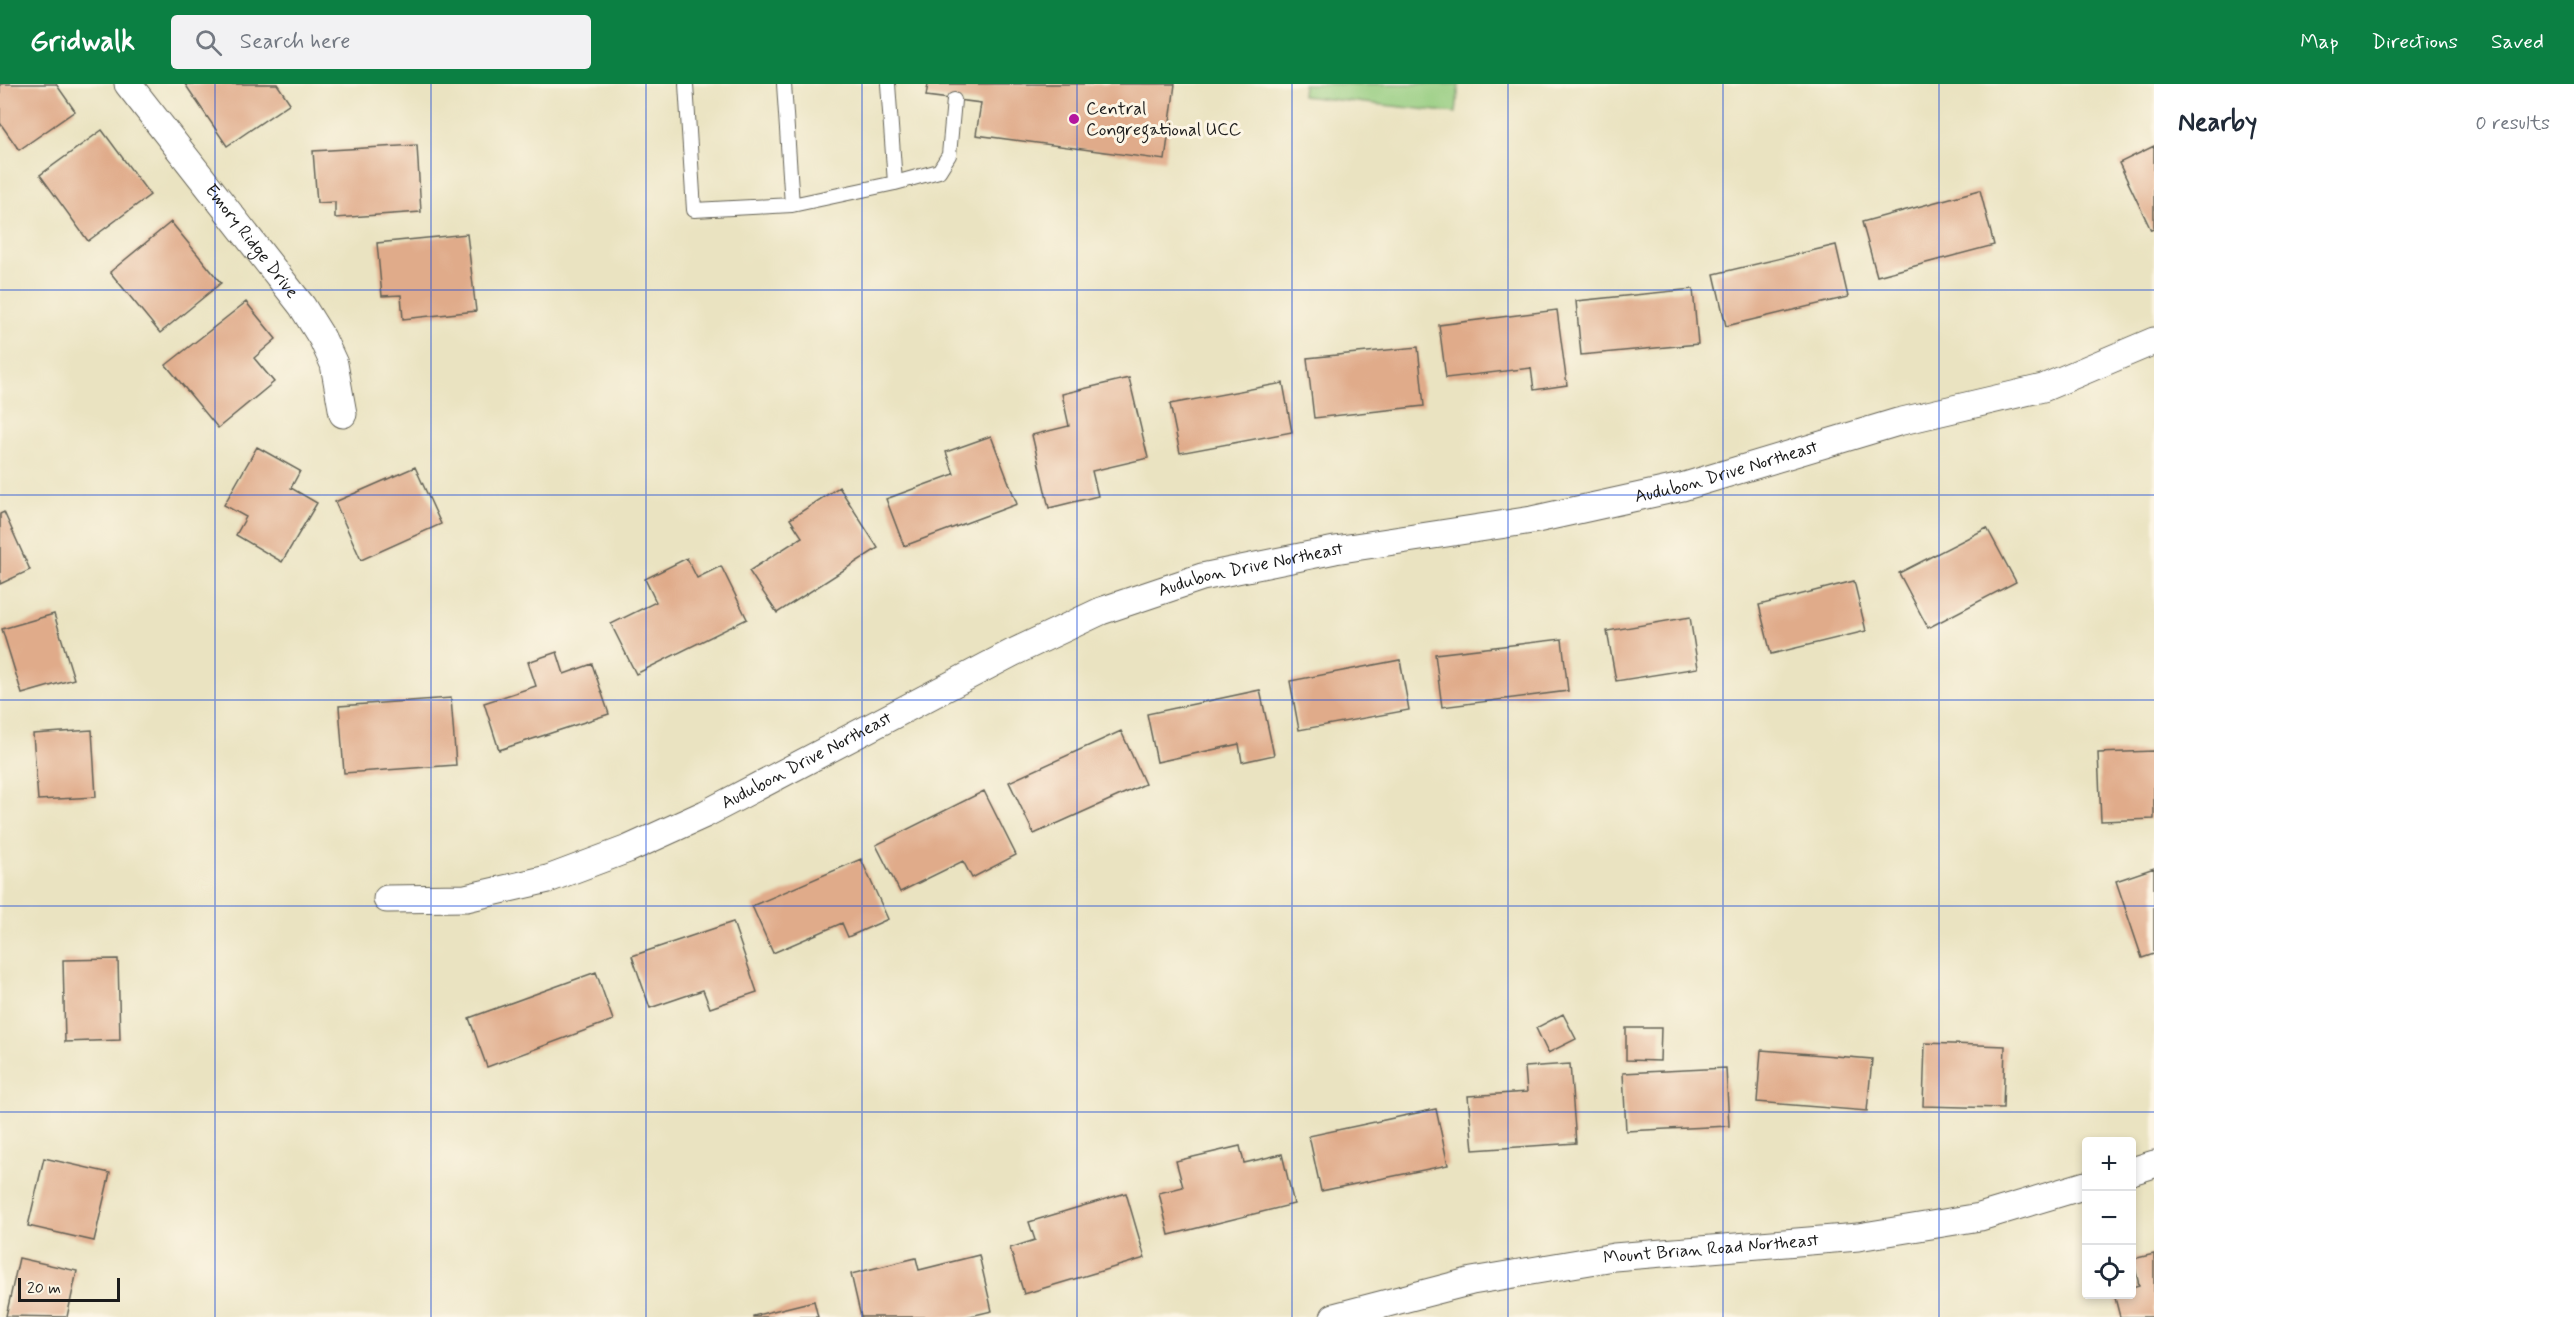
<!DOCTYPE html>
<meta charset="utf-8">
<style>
:root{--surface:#fff;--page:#f2f2f3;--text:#1f2937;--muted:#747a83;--line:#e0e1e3;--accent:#0b8043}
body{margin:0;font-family:Mynerve,sans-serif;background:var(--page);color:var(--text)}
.controls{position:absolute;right:18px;bottom:18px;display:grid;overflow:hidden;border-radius:6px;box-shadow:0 3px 9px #0003}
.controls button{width:54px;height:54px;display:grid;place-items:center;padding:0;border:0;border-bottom:2px solid var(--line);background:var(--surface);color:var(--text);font:30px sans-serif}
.scale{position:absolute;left:18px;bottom:15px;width:102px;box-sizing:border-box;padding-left:6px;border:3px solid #1c1c1c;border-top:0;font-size:16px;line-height:21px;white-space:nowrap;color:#1c1c1c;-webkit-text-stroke:4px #fcf5e5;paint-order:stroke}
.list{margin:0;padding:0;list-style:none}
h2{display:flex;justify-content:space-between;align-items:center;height:78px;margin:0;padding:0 24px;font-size:26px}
h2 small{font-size:20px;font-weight:400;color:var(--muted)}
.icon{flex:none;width:33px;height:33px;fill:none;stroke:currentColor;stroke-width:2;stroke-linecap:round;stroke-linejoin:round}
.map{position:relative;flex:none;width:2154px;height:1233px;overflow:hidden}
header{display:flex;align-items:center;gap:36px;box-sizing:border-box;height:84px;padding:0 30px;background:var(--accent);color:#fff}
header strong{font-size:28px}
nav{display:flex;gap:33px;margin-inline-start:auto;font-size:21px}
.search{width:420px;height:54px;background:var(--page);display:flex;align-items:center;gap:15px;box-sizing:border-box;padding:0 21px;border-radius:6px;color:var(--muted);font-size:22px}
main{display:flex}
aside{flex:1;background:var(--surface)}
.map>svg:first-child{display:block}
.green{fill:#94cc7f;stroke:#58744e;stroke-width:1.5}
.building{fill:#e0ab8a}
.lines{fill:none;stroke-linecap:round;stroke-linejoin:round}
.service-casing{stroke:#646256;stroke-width:16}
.minor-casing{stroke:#646256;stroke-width:29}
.service{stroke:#fff;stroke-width:14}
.minor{stroke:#fff;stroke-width:27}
.grid{fill:none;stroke:#1d4ed8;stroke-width:1.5;stroke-opacity:0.55}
.poi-dot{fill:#b5179e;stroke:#fcf5e5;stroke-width:2}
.labels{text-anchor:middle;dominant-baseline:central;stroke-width:6;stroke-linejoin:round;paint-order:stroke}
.poi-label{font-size:18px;fill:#1c1c1c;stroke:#fcf5e5;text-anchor:start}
.street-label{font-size:18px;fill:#1c1c1c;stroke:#fcf5e5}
</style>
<header>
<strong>Gridwalk</strong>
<div class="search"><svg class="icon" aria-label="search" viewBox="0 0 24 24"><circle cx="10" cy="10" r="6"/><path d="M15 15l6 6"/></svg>Search here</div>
<nav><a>Map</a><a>Directions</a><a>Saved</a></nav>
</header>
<main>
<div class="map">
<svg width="2154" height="1233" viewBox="0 0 2154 1233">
<rect width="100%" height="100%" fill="#fcf5e5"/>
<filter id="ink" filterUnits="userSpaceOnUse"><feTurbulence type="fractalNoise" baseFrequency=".0167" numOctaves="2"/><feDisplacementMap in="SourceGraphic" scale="12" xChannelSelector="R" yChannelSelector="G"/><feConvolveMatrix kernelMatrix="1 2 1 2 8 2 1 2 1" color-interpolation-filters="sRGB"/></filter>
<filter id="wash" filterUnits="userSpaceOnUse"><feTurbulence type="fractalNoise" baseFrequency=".008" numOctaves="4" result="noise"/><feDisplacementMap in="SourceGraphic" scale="24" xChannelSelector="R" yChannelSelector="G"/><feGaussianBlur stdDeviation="1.35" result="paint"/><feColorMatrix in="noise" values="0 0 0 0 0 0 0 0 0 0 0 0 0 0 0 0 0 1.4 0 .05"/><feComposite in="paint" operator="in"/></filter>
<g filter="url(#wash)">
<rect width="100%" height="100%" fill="#eae3c1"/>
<!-- green -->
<path class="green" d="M1303 0H1459L1456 29 1302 12Z"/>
<g id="blocks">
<!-- building -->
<path class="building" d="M0 0H56L75 27 19 66 0 39Z
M185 0H277L290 19 227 62Z
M928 0H1175L1165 76 976 51 981 19 926 12Z
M102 46 150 111 88 157 40 91Z
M417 61 421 128 335 134V118L317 119 313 67Z
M2154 62V145L2151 146 2119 79Z
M1980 106 1994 161 1877 192 1862 138Z
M171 138 221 199 160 249 110 188Z
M467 150 476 227 403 235 401 211 382 212 377 159Z
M1836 161 1848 213 1726 242 1714 190Z
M1693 205 1698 260 1581 271 1576 217Z
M246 218 276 255 254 274 274 298 218 344 166 281Z
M1557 226 1567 301 1534 306 1531 284 1446 294 1439 241Z
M1418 263 1424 322 1314 334 1307 274Z
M1129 294 1148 374 1092 387 1098 412 1049 424 1032 351 1069 342 1062 310Z
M1283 299 1292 348 1180 369 1170 320Z
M991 352 1017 420 904 462 886 415 954 390 946 368Z
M257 363 300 387 291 404 317 419 282 478 236 451 246 433 224 421Z
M415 383 441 440 361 476 335 418Z
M839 403 878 464 777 529 749 487 802 453 790 435Z
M4 428 30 486 0 500V430Z
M1987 444 2016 498 1928 544 1899 489Z
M687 474 697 494 721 482 747 535 636 590 611 540 656 518 645 495Z
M1854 497 1866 547 1771 570 1759 521Z
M54 530 74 595 22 610 2 545Z
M1690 533 1698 584 1616 597 1607 547Z
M1562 555 1568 607 1442 623 1435 570Z
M557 568 564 590 592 580 609 630 499 666 484 619 536 602 528 578Z
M1400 576 1409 626 1299 646 1290 597Z
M1260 606 1274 671 1242 678 1239 660 1157 678 1147 630Z
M451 614 456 681 344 689 339 622Z
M92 646 96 713 38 716 33 650Z
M1121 647 1145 700 1034 750 1009 698Z
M2154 667V735L2101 737 2098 669Z
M984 707 1016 771 972 794 963 777 900 808 876 761Z
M861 775 888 835 848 853 842 839 773 869 752 822Z
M2154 784V870L2142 874 2116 797Z
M733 838 757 908 710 924 703 906 650 924 632 872Z
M118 875 120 956 65 958 63 876Z
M596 888 613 936 487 983 469 934Z
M1563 930 1576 955 1548 969 1536 944Z
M1626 944H1661L1660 977 1626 976Z
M1925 959 2005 962 2003 1024 1923 1022Z
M1761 966 1872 975 1867 1027 1757 1018Z
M1570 980 1576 1059 1473 1066 1468 1012 1527 1008 1525 983Z
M1726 984 1729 1042 1626 1047 1623 989Z
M1436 1025 1448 1081 1321 1107 1309 1052Z
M1240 1062 1244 1079 1282 1070 1294 1120 1169 1151 1159 1109 1183 1103 1176 1077Z
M44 1074 110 1089 94 1157 28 1142Z
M1126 1109 1145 1174 1024 1210 1010 1164 1035 1156 1029 1138Z
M2154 1170V1233H2120L2114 1210H2132V1203L2139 1201 2133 1175Z
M979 1171 992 1227 966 1233H861L851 1190 916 1174 919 1186Z
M19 1174 77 1187 67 1233 6 1232Z
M814 1217 818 1233H753V1232Z"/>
</g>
</g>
<g filter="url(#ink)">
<use href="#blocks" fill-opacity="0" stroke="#646256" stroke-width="1.5"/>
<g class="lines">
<defs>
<path id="service" d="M686 0 694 126 792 121
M784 0 792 121 895 99 888 0
M895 99 939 87 949 71 954 16"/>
<g id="minor">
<path id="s1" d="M128 0 302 222 322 254 334 280 343 330"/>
<path id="s2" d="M387 815 466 814 548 795 628 765 705 730 1012 569 1101 527 1202 493 1335 466 1532 436 1682 403 1898 338 2043 304 2154 257"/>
<path d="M2132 1087 2154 1080"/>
<path id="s3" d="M1334 1233 1472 1197 1614 1173 1858 1153 1980 1133 2086 1101"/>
</g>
</defs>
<!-- service casing -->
<use href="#service" class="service-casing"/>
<!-- minor casing -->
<use href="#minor" class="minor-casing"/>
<!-- service -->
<use href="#service" class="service"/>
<!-- minor -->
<use href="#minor" class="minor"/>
</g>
</g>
<!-- grid -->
<path class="grid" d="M215 0V1233M431 0V1233M646 0V1233M862 0V1233M1077 0V1233M1292 0V1233M1508 0V1233M1723 0V1233M1939 0V1233M0 206H2154M0 411H2154M0 616H2154M0 822H2154M0 1028H2154"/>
<!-- markers -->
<circle class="poi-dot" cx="1074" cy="35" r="6"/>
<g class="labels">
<!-- poi labels -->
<g class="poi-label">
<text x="1086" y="25">Central<tspan x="1086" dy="21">Congregational UCC</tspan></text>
</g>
<!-- street labels -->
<g class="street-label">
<text stroke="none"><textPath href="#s1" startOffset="200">Emory Ridge Drive</textPath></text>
<text stroke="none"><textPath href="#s2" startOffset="1420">Audubon Drive Northeast</textPath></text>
<text stroke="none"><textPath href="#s2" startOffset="934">Audubon Drive Northeast</textPath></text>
<text stroke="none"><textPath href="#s2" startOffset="448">Audubon Drive Northeast</textPath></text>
<text stroke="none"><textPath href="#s3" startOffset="384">Mount Brian Road Northeast</textPath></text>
</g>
</g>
</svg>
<div class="controls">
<button>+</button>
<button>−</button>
<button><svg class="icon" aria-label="locate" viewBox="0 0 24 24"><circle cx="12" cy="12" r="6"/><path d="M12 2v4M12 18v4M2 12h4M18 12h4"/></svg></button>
</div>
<div class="scale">20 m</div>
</div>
<aside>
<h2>Nearby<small>0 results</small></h2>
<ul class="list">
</ul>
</aside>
</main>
